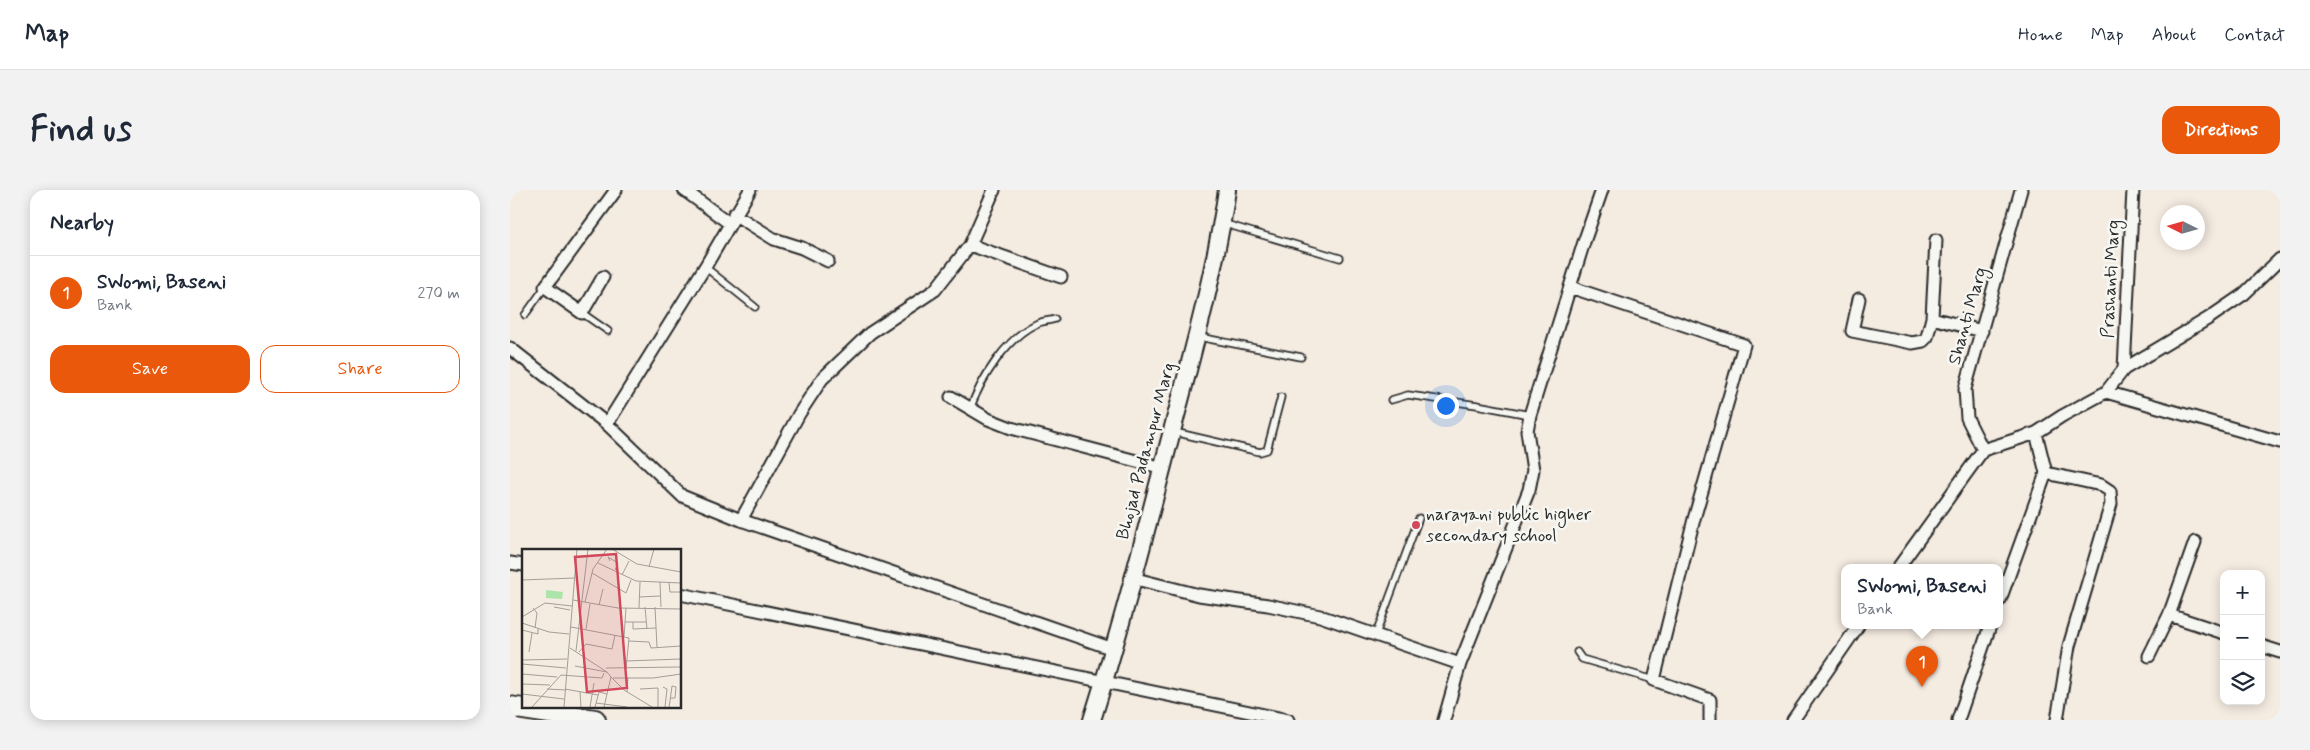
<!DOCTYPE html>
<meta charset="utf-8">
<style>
:root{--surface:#fff;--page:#f2f2f3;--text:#1f2937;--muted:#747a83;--line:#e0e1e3;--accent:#ea580c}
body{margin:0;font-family:Mynerve,sans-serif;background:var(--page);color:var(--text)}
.controls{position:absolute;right:15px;bottom:15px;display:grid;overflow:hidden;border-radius:10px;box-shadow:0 2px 12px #0003}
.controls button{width:45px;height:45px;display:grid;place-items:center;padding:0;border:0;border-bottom:1px solid var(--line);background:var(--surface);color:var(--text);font:25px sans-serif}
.compass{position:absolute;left:1650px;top:15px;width:45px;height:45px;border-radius:50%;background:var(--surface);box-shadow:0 2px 12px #0003;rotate:275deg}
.you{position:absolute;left:935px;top:215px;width:18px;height:18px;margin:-12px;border:4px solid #fff;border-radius:50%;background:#1a73e8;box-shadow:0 0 0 8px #1a73e833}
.badge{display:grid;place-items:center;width:32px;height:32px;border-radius:50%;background:var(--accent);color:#fff;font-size:16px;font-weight:700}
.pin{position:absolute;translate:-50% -41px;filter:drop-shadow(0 1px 2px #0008)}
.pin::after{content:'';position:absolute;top:26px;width:18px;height:15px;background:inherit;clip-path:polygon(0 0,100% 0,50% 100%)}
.popup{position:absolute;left:1331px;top:374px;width:162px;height:65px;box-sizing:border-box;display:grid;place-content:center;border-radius:10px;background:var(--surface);filter:drop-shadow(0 1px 4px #0005);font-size:16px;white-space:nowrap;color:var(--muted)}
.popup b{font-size:19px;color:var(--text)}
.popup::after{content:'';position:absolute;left:50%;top:100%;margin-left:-10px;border:10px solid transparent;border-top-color:var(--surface)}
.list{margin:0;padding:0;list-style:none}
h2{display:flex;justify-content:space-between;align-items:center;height:65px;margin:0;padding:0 20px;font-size:21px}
h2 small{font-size:16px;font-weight:400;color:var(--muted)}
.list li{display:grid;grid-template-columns:32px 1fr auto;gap:15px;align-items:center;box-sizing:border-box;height:75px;padding:0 20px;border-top:1px solid var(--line)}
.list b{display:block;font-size:19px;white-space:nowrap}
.list p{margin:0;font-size:16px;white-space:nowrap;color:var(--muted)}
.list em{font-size:16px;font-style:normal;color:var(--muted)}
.actions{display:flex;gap:10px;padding:15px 20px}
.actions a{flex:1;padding:11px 0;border:1px solid var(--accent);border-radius:15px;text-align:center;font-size:18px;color:var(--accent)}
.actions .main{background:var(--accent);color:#fff}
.icon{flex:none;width:28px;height:28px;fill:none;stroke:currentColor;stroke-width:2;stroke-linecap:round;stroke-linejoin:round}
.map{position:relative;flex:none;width:1770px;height:530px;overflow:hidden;border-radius:15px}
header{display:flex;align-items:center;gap:30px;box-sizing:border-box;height:70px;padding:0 25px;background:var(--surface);border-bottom:1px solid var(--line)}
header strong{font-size:24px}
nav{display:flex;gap:28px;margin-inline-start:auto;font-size:18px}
.intro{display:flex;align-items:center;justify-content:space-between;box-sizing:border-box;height:120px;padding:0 30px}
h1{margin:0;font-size:35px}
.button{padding:12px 22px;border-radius:15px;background:var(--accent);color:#fff;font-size:18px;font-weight:700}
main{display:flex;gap:30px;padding:0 30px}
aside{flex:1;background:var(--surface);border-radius:15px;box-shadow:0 2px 12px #0003}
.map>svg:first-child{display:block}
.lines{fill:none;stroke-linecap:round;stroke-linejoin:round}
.lane-casing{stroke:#2b2b2b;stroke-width:9}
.street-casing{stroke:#2b2b2b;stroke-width:15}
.secondary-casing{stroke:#2b2b2b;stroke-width:20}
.highway-casing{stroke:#2b2b2b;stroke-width:24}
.lane{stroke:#f6f6f2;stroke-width:5.5}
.street{stroke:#f6f6f2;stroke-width:11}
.secondary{stroke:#f6f6f2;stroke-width:16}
.highway{stroke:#f6f6f2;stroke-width:20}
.poi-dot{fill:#d1495b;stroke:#f6f6f2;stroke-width:2}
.labels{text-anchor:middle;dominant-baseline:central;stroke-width:5;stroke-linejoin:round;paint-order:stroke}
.street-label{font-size:18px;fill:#2b2b2b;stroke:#f6f6f2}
.poi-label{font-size:18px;fill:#2b2b2b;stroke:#f6f6f2;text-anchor:start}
.inset-road{fill:none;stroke:#a49e98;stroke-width:1}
.view{fill:#d1495b;fill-opacity:0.15;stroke:#d1495b;stroke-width:2.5}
.inset-edge{fill:none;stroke:#2b2b2b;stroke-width:2.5}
</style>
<header>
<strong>Map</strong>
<nav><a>Home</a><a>Map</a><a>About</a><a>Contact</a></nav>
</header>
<div class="intro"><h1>Find us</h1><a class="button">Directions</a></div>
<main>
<aside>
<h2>Nearby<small></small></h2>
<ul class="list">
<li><span class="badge">1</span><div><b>SWomi, Baseni</b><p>Bank</p></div><em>270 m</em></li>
</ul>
<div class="actions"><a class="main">Save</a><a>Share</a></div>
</aside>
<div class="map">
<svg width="1770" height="530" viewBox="0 0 1770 530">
<rect width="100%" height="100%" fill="#f4ebe1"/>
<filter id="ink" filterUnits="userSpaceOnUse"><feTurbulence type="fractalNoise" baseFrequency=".02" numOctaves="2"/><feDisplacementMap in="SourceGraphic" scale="10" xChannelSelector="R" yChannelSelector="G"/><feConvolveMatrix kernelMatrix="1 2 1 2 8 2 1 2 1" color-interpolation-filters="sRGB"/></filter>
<g filter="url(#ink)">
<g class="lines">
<defs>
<path id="lane" d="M712 33 830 68
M195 77 245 117
M72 123 98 141
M15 125 35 97
M689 147 791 167
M881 210 898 205 967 215 1020 225
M460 219C471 189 496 148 526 134 531 131 539 131 545 129
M664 242 750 262 757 260 771 207
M866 444 909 328
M1067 462 1072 469 1144 490"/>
<path id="street" d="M174 0 219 33
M224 24 264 49 292 58 318 71
M460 55 551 87
M93 87 72 123 35 97 106 0
M1060 97 1234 155 1184 329 1144 490 1200 510V530
M1349 109 1342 141 1402 153 1413 151 1417 147 1422 128 1426 50
M1422 128 1472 141
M0 158 97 234 172 306 231 330 603 459
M1614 179 1623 0
M1596 202 1614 179 1699 128 1734 104 1770 69
M441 207 478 229 501 238 653 278
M97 234 195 77 240 0
M1526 243 1552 226 1596 202 1770 252
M1473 260 1457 228 1455 199 1511 0
M1536 283 1591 295 1600 301 1601 314 1559 456 1547 530
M231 330 289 224 312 189 360 143 425 100 460 55 484 0
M0 373 14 375
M1388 378 1473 260 1526 243 1536 283 1490 410
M622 388 689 405 758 415 810 426 950 474
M170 404 778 530
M1659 425 1714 443
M1751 456 1770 462
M1639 466 1659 425 1685 352
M934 530 950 474 1019 300 1023 280 1017 241 1020 225 1074 52 1092 0
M1283 530 1348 436
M1448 530 1480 436"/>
<path id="secondary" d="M582 530C612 435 637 337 662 241 683 161 705 82 717 0"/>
<path id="highway" d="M0 517 85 530"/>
</defs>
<!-- lane casing -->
<use href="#lane" class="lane-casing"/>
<!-- street casing -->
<use href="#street" class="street-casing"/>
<!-- secondary casing -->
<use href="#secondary" class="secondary-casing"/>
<!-- highway casing -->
<use href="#highway" class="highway-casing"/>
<!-- lane -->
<use href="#lane" class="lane"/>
<!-- street -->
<use href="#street" class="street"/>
<!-- secondary -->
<use href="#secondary" class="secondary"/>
<!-- highway -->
<use href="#highway" class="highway"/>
</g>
</g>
<!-- markers -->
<circle class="poi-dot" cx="906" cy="335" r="5"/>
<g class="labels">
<!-- street labels -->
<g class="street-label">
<text transform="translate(1601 89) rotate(-87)">Prashanti Marg</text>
<text transform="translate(1458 126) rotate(-74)">Shanti Marg</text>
<text transform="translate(636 261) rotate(-75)">Bhojad Padampur Marg</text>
</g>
<!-- poi labels -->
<g class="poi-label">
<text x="916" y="325">narayani public higher<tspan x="916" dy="21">secondary school</tspan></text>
</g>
</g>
<!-- overview -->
<g transform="translate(12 359)">
<rect width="159" height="159" fill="#f4ebe1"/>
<path d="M24 41 41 43 40 50 24 49Z" fill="#ace5a9"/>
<path class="inset-road" d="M90 0 115 15 159 23M88 12 86 8 96 14 93 21M76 14 114 32 159 34M127 18 132 0M70 24 104 44 109 31M100 26 107 12M0 31 53 29M138 33 139 58M147 34 148 43H159M117 48 138 47M51 51 96 59 159 60M63 53 71 20 85 0M77 56 81 40M32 58 48 61M123 58 125 80M133 58 135 98M11 59 15 64 13 79M117 59 118 33M0 68 23 54 50 57M103 73H124M111 73V80L134 79M0 74 27 83 47 85M49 78 107 89 104 120M64 80 68 55M0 81 16 85V80M102 88 104 59M107 92 127 93 129 99 159 97M48 99 85 123 53 117M54 102 66 0M7 103 10 84M57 103 64 95 90 100 93 86M0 111 45 110M104 112 159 110M0 115 44 119M84 119 159 118M0 125 35 128M89 128 102 141 130 158M91 129H131L159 125M0 135 28 136M141 138 145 140 143 158M25 140 44 141M43 140 76 146M118 140 136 139V158M58 143 59 158M105 143 106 128M0 145 42 150M74 154 105 158M10 158 39 126 80 129 82 124M42 158 55 0M68 158 72 134M73 158 77 143 85 145M82 158 89 128 85 123M147 158 148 152 150 137 154 138 153 149H148"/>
<path class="view" d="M94 5 105 139 65 143 53 8Z"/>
<rect width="159" height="159" class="inset-edge"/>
</g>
</svg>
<div class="controls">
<button>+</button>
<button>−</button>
<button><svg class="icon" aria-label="layers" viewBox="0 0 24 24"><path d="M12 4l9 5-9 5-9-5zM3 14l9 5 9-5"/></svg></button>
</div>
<svg class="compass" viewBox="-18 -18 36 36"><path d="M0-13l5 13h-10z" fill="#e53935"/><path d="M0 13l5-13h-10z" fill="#747a83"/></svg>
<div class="you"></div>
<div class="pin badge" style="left:1412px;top:497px">1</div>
<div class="popup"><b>SWomi, Baseni</b>Bank</div>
</div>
</main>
